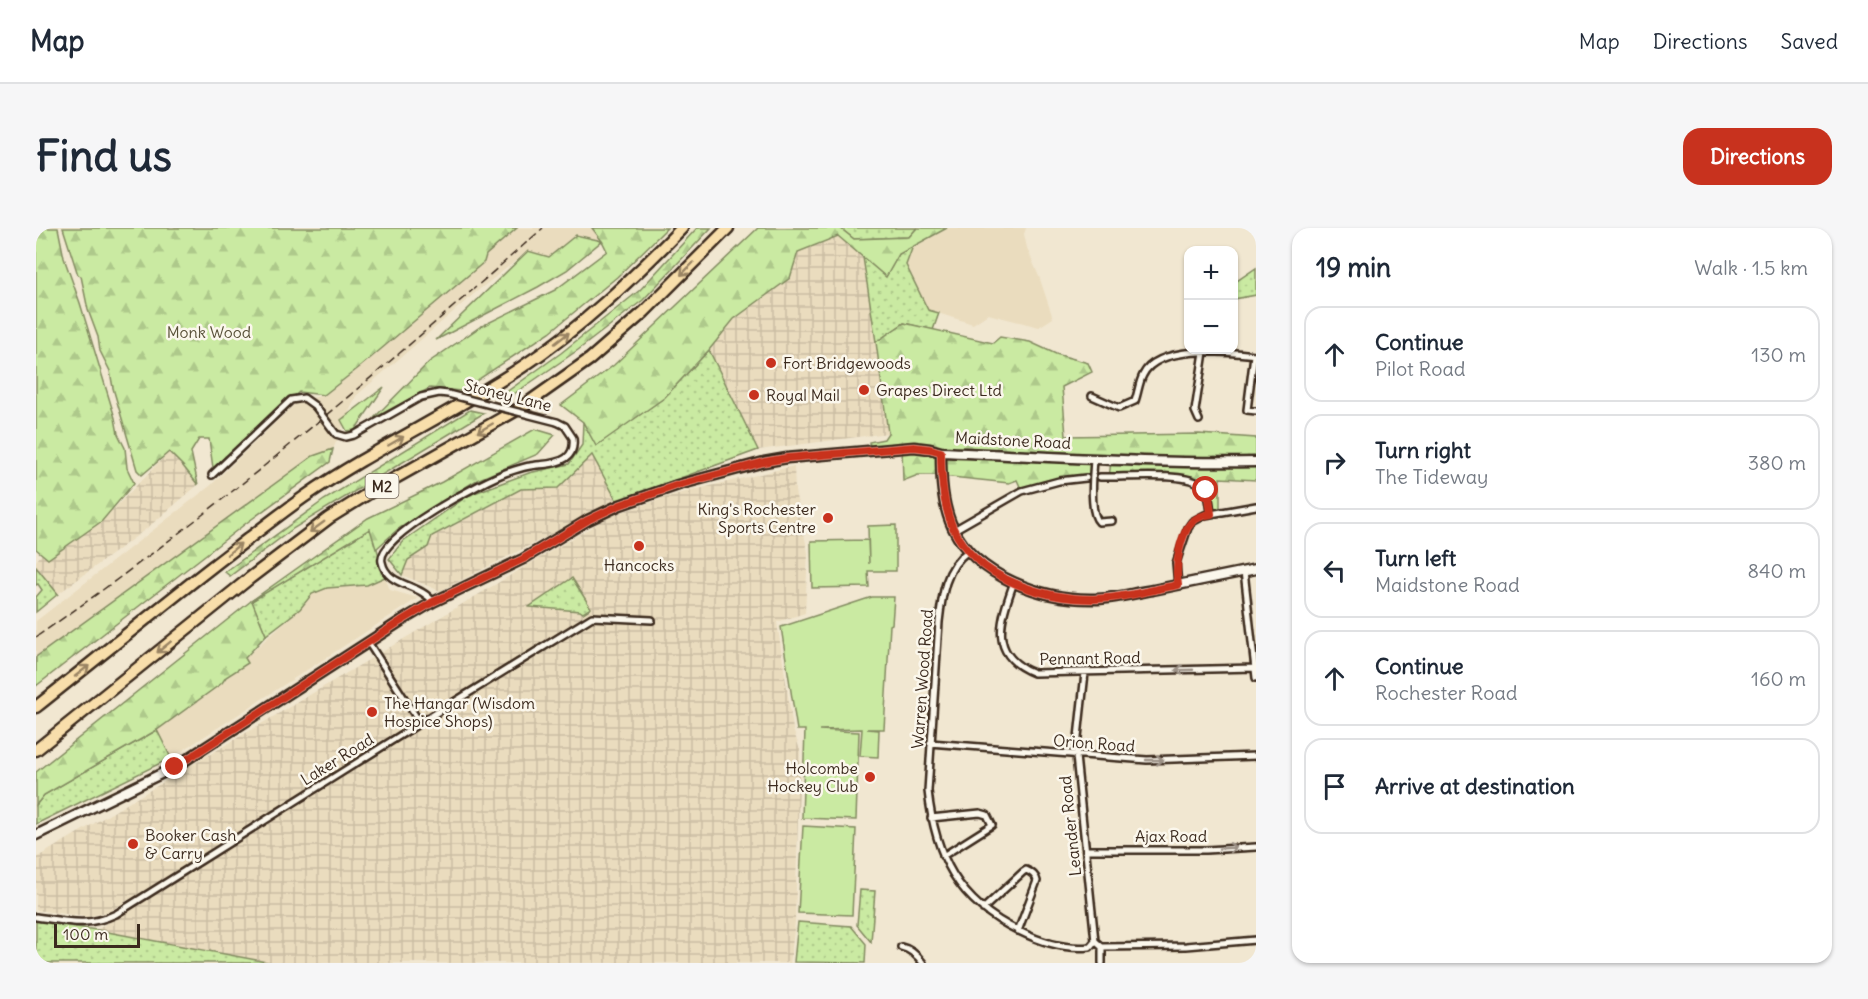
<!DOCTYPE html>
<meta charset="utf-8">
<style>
:root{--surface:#fff;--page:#f6f6f7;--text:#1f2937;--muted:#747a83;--line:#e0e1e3;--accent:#c8321e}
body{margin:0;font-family:Delius,sans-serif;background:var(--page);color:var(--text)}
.controls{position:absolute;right:18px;top:18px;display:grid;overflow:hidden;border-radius:12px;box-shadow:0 2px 4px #0004}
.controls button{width:54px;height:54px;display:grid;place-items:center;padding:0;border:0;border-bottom:2px solid var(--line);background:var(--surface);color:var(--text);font:30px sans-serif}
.scale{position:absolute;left:18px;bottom:15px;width:86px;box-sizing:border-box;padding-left:6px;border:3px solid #3b2a1e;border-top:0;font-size:16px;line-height:21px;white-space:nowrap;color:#3b2a1e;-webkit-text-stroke:4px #fbf7ec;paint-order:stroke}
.stop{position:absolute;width:18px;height:18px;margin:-14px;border:4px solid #c8321e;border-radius:50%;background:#fff}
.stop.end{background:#c8321e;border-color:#fff;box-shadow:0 2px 6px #0008}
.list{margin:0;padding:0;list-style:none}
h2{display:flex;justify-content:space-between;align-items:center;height:78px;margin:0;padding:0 24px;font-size:26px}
h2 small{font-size:20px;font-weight:400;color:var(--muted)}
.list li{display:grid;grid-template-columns:39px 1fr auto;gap:18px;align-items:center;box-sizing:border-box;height:96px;margin:0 12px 12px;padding:0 12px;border:2px solid var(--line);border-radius:18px}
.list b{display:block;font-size:22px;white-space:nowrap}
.list p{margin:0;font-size:20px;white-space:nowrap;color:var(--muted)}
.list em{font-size:20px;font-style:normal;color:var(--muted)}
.icon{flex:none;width:33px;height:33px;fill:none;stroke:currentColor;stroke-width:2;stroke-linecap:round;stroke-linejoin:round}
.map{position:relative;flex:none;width:1220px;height:735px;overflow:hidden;border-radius:18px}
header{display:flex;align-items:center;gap:36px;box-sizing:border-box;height:84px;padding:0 30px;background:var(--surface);border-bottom:2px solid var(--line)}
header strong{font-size:28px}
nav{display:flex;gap:33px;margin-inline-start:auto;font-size:21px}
.intro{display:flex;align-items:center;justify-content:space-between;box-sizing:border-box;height:144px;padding:0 36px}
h1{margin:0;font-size:42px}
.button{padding:15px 27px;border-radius:18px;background:var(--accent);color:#fff;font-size:21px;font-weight:700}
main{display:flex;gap:36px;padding:0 36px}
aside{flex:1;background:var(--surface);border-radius:18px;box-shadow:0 2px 4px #0004}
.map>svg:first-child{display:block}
.built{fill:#eadcbe}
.industrial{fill:url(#industrial-grid)}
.grass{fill:url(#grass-dots);stroke:#828a60;stroke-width:1.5}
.forest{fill:url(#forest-firs);stroke:#828a60;stroke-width:1.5}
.park{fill:#caeaa2;stroke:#828a60;stroke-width:1.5}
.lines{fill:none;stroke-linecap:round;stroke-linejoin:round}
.street-casing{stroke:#3b2a1e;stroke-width:10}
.secondary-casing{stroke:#3b2a1e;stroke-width:13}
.highway-casing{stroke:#3b2a1e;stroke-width:15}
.street{stroke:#fbf7ec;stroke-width:5}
.secondary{stroke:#fbf7ec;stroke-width:8}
.highway{stroke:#f8deab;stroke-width:10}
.rail{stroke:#3b2a1e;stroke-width:1.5;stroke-dasharray:9 4.5;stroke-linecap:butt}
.street-bridge-casing{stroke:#3b2a1e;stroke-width:10;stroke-linecap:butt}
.street-bridge{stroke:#fbf7ec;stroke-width:5}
.oneway{stroke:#9a8464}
.oneway2{stroke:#9b9085}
.route{stroke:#c8321e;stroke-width:8}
.poi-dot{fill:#c8321e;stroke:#fbf7ec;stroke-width:2}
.labels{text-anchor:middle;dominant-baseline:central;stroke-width:5;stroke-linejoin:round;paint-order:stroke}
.shield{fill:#fbf7ec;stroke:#75685c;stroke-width:1.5}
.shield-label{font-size:15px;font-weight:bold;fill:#3b2a1e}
.park-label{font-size:16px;fill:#585038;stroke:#fbf7ec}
.poi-label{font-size:16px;fill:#3b2a1e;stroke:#fbf7ec;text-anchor:start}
.street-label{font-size:16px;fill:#3b2a1e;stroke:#fbf7ec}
</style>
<header>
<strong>Map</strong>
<nav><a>Map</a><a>Directions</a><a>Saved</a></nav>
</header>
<div class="intro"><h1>Find us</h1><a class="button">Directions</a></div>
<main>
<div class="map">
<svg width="1220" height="735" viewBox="0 0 1220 735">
<defs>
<pattern id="industrial-grid" width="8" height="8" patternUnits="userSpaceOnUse" patternTransform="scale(1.5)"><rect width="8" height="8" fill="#eadcbe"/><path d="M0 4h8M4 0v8" fill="none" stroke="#cabda3"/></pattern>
<pattern id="grass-dots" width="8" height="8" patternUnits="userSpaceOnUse" patternTransform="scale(1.5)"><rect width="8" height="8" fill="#caeaa2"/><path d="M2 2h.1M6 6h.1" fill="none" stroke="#aec98b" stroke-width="1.8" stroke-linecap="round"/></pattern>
<pattern id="forest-firs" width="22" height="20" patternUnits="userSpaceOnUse" patternTransform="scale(1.5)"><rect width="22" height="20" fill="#caeaa2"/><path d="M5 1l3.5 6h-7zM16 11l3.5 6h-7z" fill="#aec98b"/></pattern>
</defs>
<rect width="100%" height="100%" fill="#f1e7d1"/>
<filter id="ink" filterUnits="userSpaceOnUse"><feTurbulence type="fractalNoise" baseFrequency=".0167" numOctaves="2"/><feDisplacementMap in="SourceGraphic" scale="12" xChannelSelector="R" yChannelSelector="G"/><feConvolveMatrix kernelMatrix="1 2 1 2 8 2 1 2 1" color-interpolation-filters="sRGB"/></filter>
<g filter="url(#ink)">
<!-- built -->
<path class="built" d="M481 0H556L566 13 540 7 513 29 492 23 439 65 320 168 297 221 277 228 0 429V393L174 258 261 174 288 167 325 138 448 35 450 27Z
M911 0H990L988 6 991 20 1004 51 1017 90 1003 99 952 86 937 96 892 82 870 37 877 18Z
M349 349 354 362 382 370 135 530 121 502 186 455 190 449 211 435 208 431 263 381 276 366 291 360 331 357Z"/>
<!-- industrial -->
<path class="industrial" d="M802 8 827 29 833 59 852 205 722 222 673 122 698 91 754 50 762 24Z
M133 224 147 238 162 257 110 301 22 366 0 339V333L6 326 12 331 66 293Z
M556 226 581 273 404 363 366 347 372 332 392 319 396 309 485 261 522 260Z
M758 238 759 263 772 325 769 385 741 394 757 501 764 522 759 694 754 735H236L61 702 469 446 74 683 51 689 0 682V630L574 288 637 267Z"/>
<!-- grass -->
<path class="grass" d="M804 0H881L873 9 818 11Z
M877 18 870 37 892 82 903 85 897 102 868 95 840 114 827 29 850 48 863 26Z
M1220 40V67L1198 71V55Z
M673 122 722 222 581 273 556 227 522 260 485 261 396 308 392 319 372 332 366 347 353 331 367 313 433 267 493 245 533 236 546 217 547 194 560 217 628 170Z
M335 300 349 349 331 357 291 360 276 366 264 381 230 407 215 373Z
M0 339 22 366 0 384V369L6 362 2 356 0 357Z
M536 350 555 380 547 385 544 383 493 379Z
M121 502 135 530 0 596V577L8 567Z
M824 662 839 663 835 714 821 697Z
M0 693 61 702 236 735H0Z
M762 694 815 698 830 716 829 735 758 734Z"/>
<!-- forest -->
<path class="forest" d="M0 0H22L28 30 44 75 79 190 82 206 89 220 91 240 98 255 66 293 12 331 0 321Z
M27 0H481L450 27 448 34 325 138 288 167 263 164 177 240 173 211H163L155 224 162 257 147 238 133 224 106 247 101 242 77 160 74 143 64 123 62 109 52 82 45 48 42 47Z
M556 0H631L581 49 514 104 425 163 394 160 338 190 393 134 444 99 519 62 571 23 566 13 531 42 502 59 400 112 492 23 513 29 540 7 566 13Z
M661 0H675L607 72 542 122 472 170 469 165 525 125 604 62Z
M722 0H804L818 11 873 9 881 0H911L863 26 850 49 802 8 762 24 754 50 698 91 673 122 628 170 560 218 547 194 525 177 578 137Z
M868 95 957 115 964 109 994 114 1020 126 1052 135 1056 144 1026 159 1030 208 1163 206 1220 210V252L1184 250V285L1175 286 1173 269 1157 252 1073 250 1075 233 1058 232 1057 248 986 263 981 252 973 255 896 247H882L867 253 866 220 834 222 833 214 848 211 852 205 840 114Z
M348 159 319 202 311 203 305 192Z
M434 182 448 185 258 300 194 348 189 344 288 272Z
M499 201 519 207 502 226 441 252 362 301 340 321 334 301 216 373 230 407 209 430 212 435 190 449 186 455 121 502 8 567 0 577V544L215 373 332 290 406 254Z
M297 221 294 234 209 296 0 458V429L277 228Z"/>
<!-- park -->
<path class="park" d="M860 297V343H832L833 359 776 360 775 313 832 312 833 336 832 298Z
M836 369H858L856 396 854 397 848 501H831L843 502 842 529 824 528 826 501 783 502 823 504 820 592 766 590 769 502H761L745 399Z
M767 598 820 601 816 687 762 685Z"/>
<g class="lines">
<defs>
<path id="street" d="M1218 127 1211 182 1220 183
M1056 168 1083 180 1099 173C1102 165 1103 154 1107 147 1122 116 1192 124 1220 127
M1163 192 1159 183 1168 124
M300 206 310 209 318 207 385 169 403 165 412 166
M1058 232C1057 246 1053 285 1063 294L1076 293
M176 247 255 172 268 170 279 178
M1064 249C1086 250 1147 244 1163 256 1173 263 1174 274 1175 286
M918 302 986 263 1023 253 1050 250
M932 323C909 340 906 367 903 394L892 563C899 628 922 674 983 703 1005 714 1029 722 1054 719L1059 713
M1208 343 1220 450
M978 354C965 391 951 427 998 445L1219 440
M1142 357 1140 335 1152 300 1156 294 1169 287 1220 278
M397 374C384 355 351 359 346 334 339 309 449 252 472 244 479 242 487 239 494 238 505 236 520 237 530 230 537 225 538 218 537 210L529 198 521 194
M332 414 384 495
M1049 445 1040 528 1059 713
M894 515 1111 532 1220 528
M895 590 944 585 951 587 956 597 907 628
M1050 622H1170L1220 619
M947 681 987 644 990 642C995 644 1000 648 1001 653L982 703
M0 689C31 693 50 700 80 686L384 495 556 389 616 392
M1059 713 1066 719 1150 718 1220 712
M865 719C875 721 881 727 887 735
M1066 719V735"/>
<path id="secondary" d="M905 224C905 250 906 277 917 300 940 349 1008 372 1058 371 1077 371 1097 365 1117 362 1151 355 1186 348 1220 341
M0 607 139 539 365 393 397 374 487 331 552 292 584 277 642 257 728 234 751 230 878 219 894 221 905 224C1010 228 1115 236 1220 234"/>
<path id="highway" d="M0 479C59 432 118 384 177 338 207 315 237 291 268 269 337 221 415 186 486 139 545 100 596 51 646 0
M0 522 214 350 293 290 338 262 486 179 554 131 608 84 692 0"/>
</defs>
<!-- street casing -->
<use href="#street" class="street-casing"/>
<!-- secondary casing -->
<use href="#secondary" class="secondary-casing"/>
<!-- highway casing -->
<use href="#highway" class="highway-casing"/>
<!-- street -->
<use href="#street" class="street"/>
<!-- secondary -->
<use href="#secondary" class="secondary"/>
<!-- highway -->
<use href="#highway" class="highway"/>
<!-- rail -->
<path class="rail" d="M0 409C179 286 344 144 507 0"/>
<defs>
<path id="street-bridge" d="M412 166 521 194
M279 178 300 206"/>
</defs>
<!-- street-bridge casing -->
<use href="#street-bridge" class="street-bridge-casing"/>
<!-- street-bridge -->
<use href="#street-bridge" class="street-bridge"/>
</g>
<!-- one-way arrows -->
<defs><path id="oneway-shaft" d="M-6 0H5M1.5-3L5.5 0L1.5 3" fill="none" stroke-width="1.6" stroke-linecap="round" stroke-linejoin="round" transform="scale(1.5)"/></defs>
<g class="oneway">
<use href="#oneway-shaft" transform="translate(651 41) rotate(135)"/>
<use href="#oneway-shaft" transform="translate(526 110) rotate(-38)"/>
<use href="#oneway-shaft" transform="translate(449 200) rotate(150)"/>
<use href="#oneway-shaft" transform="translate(360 213) rotate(-30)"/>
<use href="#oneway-shaft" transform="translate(281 299) rotate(144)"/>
<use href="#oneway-shaft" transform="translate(198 321) rotate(-39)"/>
<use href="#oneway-shaft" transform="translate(128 419) rotate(141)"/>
<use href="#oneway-shaft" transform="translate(46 443) rotate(-38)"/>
</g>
<g class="oneway2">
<use href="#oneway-shaft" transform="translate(1148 442) rotate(178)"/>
<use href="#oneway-shaft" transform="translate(1119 532)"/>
<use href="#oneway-shaft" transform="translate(1192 620) rotate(-4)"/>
</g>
</g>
<g class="lines" filter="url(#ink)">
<!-- route -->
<path class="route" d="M139 539 365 393 397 374 487 331 552 292 584 277 642 257 728 234 751 230 878 219 894 221 905 224C905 250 907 277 917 300 940 350 1006 371 1057 371 1085 371 1114 362 1142 357 1139 340 1143 306 1157 293 1162 289 1169 287 1175 286L1173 269 1170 262"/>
</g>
<!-- markers -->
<g class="poi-dot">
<circle cx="735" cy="135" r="6"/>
<circle cx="828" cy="162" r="6"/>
<circle cx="718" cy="167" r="6"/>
<circle cx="792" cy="290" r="6"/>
<circle cx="603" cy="318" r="6"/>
<circle cx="336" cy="484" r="6"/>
<circle cx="834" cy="549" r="6"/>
<circle cx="97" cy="616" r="6"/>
</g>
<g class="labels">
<!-- shield labels -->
<rect class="shield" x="329.5" y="246" width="33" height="24" rx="4.5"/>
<g class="shield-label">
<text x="346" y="258">M2</text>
</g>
<!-- park labels -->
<g class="park-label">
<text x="173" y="104">Monk Wood</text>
</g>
<!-- poi labels -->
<g class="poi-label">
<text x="747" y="135">Fort Bridgewoods</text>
<text x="840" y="162">Grapes Direct Ltd</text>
<text x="730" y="167">Royal Mail</text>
<text x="780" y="281" text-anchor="end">King's Rochester<tspan x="780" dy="18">Sports Centre</tspan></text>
<text x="603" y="337" text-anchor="middle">Hancocks</text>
<text x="348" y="475">The Hangar (Wisdom<tspan x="348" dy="18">Hospice Shops)</tspan></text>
<text x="822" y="540" text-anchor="end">Holcombe<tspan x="822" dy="18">Hockey Club</tspan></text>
<text x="109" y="607">Booker Cash<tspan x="109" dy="18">&amp; Carry</tspan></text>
</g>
<!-- street labels -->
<g class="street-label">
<text transform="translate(472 167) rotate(14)">Stoney Lane</text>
<text transform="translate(977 212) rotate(3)">Maidstone Road</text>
<text transform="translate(1054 430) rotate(-1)">Pennant Road</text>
<text transform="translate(886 451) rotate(-86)">Warren Wood Road</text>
<text transform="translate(1058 515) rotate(4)">Orion Road</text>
<text transform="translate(301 531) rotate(-32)">Laker Road</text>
<text transform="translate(1034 598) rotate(-96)">Leander Road</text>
<text x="1135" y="608">Ajax Road</text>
</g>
</g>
</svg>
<div class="controls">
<button>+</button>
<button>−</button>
</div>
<div class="scale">100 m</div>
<div class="stop" style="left:1170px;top:262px"></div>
<div class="stop end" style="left:139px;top:539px"></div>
</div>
<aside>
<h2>19 min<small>Walk · 1.5 km</small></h2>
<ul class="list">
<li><svg class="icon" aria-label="ahead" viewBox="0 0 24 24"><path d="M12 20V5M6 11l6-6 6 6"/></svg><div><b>Continue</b><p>Pilot Road</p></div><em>130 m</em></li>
<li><svg class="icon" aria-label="right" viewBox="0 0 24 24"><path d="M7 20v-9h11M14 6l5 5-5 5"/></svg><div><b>Turn right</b><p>The Tideway</p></div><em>380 m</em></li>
<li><svg class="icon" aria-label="left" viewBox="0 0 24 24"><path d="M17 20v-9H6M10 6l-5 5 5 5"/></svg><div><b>Turn left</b><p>Maidstone Road</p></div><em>840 m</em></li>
<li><svg class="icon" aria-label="ahead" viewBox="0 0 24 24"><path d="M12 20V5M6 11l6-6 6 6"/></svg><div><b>Continue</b><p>Rochester Road</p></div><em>160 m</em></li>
<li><svg class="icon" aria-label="arrive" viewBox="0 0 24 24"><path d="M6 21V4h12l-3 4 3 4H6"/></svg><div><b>Arrive at destination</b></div></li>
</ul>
</aside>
</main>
